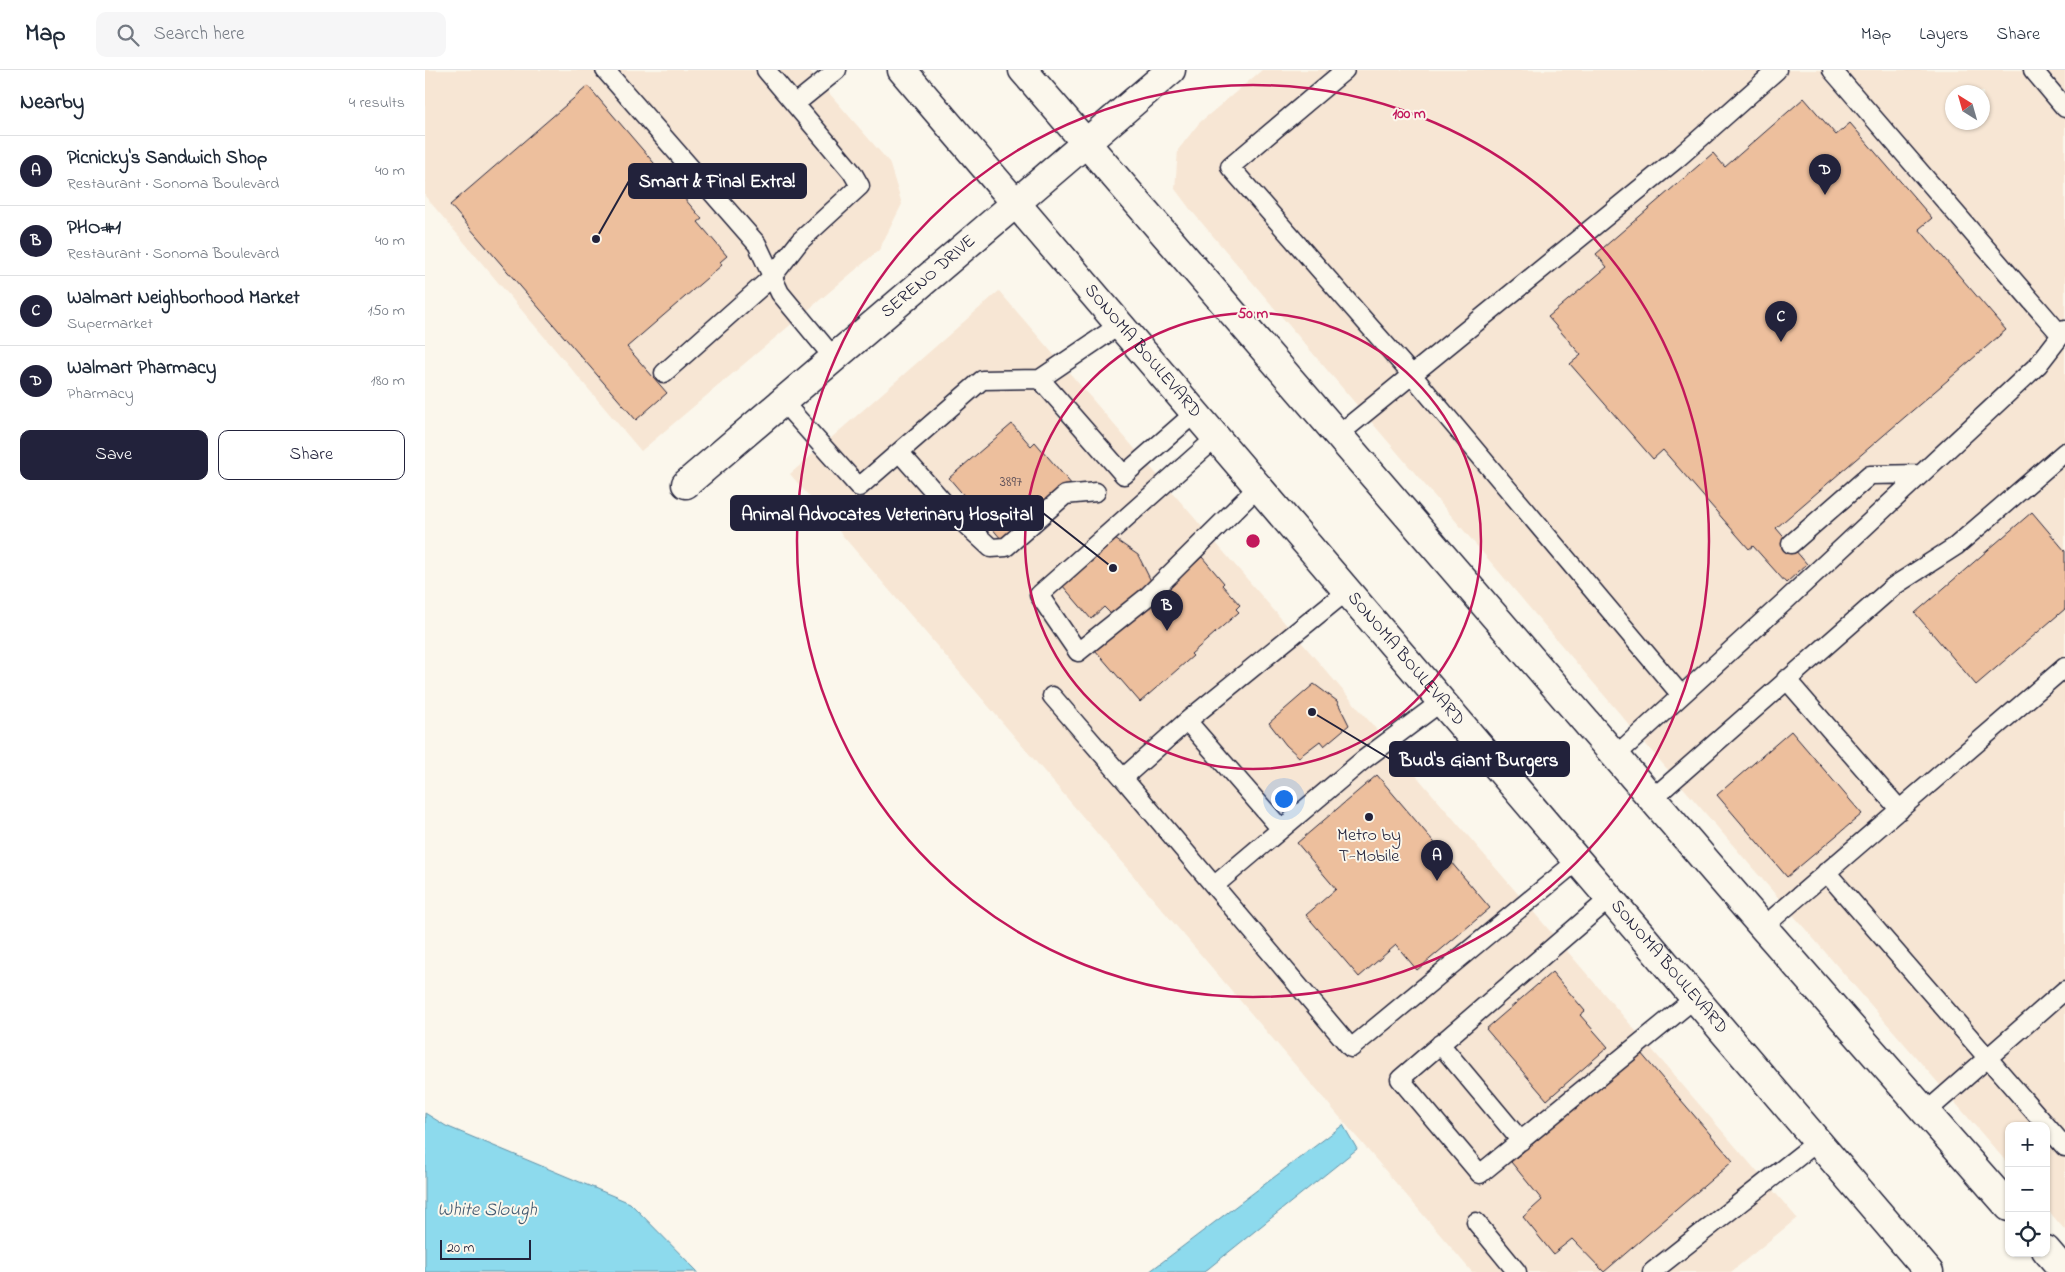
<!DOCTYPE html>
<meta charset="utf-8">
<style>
:root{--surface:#fff;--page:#f6f6f7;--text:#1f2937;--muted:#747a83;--line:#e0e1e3;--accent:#22223b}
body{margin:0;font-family:"Indie Flower",sans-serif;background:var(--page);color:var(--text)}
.controls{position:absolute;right:15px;bottom:15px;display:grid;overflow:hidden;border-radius:10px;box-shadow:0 1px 4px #0004}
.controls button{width:45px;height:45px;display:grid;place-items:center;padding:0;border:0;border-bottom:1px solid var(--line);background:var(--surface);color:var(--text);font:25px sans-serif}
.compass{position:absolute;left:1520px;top:15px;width:45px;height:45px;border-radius:50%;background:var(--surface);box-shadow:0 1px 4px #0004;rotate:323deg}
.scale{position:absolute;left:15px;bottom:12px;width:91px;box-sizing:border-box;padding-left:5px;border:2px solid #22223b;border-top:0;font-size:14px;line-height:18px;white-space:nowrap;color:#22223b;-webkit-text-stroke:4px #fbf7ec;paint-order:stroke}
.you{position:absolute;left:858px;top:728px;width:18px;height:18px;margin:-12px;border:4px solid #fff;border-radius:50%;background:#1a73e8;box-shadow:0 0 0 8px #1a73e833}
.badge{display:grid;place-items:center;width:32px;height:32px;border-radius:50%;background:var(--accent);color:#fff;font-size:16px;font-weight:700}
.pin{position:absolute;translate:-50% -41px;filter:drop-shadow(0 1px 2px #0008)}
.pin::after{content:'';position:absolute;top:26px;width:18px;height:15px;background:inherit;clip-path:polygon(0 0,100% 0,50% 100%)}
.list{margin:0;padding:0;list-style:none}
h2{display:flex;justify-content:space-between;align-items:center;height:65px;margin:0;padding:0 20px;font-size:21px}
h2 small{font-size:16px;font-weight:400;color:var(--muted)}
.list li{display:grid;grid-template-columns:32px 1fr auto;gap:15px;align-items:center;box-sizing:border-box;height:70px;padding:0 20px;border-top:1px solid var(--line)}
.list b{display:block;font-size:19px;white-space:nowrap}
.list p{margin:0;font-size:16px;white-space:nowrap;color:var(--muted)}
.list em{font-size:16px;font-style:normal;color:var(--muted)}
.actions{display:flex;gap:10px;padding:15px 20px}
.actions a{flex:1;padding:11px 0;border:1px solid var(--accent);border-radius:10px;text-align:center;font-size:18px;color:var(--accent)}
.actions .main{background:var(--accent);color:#fff}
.icon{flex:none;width:28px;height:28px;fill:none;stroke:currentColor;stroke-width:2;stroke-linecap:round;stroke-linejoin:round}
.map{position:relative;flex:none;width:1640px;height:1202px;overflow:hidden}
header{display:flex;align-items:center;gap:30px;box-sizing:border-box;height:70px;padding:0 25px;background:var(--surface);border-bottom:1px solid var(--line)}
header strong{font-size:24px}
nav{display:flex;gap:28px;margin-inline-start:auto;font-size:18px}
.search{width:350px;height:45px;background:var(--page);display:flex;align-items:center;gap:12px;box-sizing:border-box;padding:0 18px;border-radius:10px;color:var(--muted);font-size:19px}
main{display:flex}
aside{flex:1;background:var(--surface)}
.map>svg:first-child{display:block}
.built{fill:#f7e6d4;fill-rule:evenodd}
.water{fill:#8ddaed;stroke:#6290a6}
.building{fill:#edbf9d;stroke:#22223b}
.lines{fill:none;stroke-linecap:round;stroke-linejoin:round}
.service-casing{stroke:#22223b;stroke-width:21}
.minor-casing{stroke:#22223b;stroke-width:31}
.tertiary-casing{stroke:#22223b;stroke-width:31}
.primary-casing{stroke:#22223b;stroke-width:31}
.service{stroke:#fbf7ec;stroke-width:18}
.minor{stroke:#fbf7ec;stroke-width:28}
.tertiary{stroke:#fbf7ec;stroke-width:28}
.primary{stroke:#fbf7ec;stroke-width:28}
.ring{fill:none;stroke:#c2185b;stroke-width:2.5}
.poi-dot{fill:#22223b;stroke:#fbf7ec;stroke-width:2}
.labels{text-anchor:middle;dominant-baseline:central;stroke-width:4;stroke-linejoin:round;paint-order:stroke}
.number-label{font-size:15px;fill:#554954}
.street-label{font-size:18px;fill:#22223b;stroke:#fbf7ec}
.poi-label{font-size:18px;fill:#22223b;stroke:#fbf7ec}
.water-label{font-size:19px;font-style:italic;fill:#425970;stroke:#fbf7ec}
.centre{fill:#c2185b;stroke:#fbf7ec;stroke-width:2.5}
.ring-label{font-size:15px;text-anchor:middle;font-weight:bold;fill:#c2185b;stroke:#fbf7ec;stroke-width:4;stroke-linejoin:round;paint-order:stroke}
.leader{fill:none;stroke:#22223b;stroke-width:2}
.callout-dot{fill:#22223b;stroke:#fbf7ec;stroke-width:2}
.callout{fill:#22223b;stroke:#22223b;stroke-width:2}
.callout-label{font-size:19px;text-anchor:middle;font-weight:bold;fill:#fff}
</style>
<header>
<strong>Map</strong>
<div class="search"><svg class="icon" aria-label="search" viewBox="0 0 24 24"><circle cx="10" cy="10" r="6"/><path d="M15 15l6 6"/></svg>Search here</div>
<nav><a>Map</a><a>Layers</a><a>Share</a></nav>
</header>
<main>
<aside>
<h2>Nearby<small>4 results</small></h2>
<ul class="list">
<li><span class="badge">A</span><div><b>Picnicky's Sandwich Shop</b><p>Restaurant · Sonoma Boulevard</p></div><em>40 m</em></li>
<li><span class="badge">B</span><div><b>PHO#1</b><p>Restaurant · Sonoma Boulevard</p></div><em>40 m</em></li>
<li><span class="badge">C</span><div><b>Walmart Neighborhood Market</b><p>Supermarket</p></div><em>150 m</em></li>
<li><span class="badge">D</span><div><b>Walmart Pharmacy</b><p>Pharmacy</p></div><em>180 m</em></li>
</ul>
<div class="actions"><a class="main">Save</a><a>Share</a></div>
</aside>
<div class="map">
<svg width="1640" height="1202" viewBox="0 0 1640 1202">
<rect width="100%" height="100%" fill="#fbf7ec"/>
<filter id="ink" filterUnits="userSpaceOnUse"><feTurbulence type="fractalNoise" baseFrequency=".02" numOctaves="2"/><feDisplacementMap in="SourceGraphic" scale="10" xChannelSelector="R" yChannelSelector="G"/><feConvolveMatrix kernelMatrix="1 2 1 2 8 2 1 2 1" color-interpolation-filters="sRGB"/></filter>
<g filter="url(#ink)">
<!-- built -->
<path class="built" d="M0 0H384L464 92 477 134 454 180 216 381 0 126Z
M837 0H1640V1160L1621 1138V1056H1584V1095L1224 678 765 139 750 119 753 80 774 53ZM1528 22H1558V52H1528Z
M574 221 1372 1148 1306 1202H1047L365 404Z"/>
<!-- water -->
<path class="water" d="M0 1043 21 1056 205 1133 273 1202H0Z
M918 1055 932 1079 779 1202H724Z"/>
<!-- building -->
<path class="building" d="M163 16 277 149 273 152 302 186 295 192 297 195 202 277 242 323 211 350 25 135Z
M1379 28 1411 65 1425 53 1507 148 1494 159 1581 260 1351 458 1382 494 1361 513 1328 476 1324 479 1238 380 1228 389 1145 294 1156 285 1123 247 1182 197 1171 184 1288 83 1300 97Z
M587 354 606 376 610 372 648 416 577 470 524 408Z
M1607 442 1640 481V539L1551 615 1490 543Z
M690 469 713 485 726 511 687 545 679 537 666 549 637 515Z
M777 487 799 513 797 515 815 535 811 539 814 542 766 584 768 586 715 632 670 580Z
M889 614 912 631 924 655 899 676 895 671 874 687 861 675 844 653Z
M1366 661 1437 744 1362 807 1292 725Z
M952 705 1065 838 992 900 971 875 934 907 881 845 911 819 872 773Z
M1127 902 1160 941 1155 945 1183 977 1122 1030 1061 959Z
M1215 982 1308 1091 1179 1202 1147 1169 1128 1184 1098 1147 1117 1130 1086 1092Z"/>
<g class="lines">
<defs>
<path id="service" d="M180 0 332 174 355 223 408 287
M920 0 805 97 987 305 1256 625
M1407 0 1635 264
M1608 0 1640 38
M370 34 412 0
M239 303 347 207 375 171 435 116 427 102 341 0
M615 309 699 405 771 342
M357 331 434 417 557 310 615 309 696 254
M913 365 1254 87 1352 0
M792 367 614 525 653 582 722 527 834 416
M474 382 529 444 566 478 581 477 640 425 671 422
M1366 474 1445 405 1496 404
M1361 609 1475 740
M627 626 698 708 762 651 923 520
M762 651 856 759
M1190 686 1357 534 1613 295 1640 260
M698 708 926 978 1152 791
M1227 729 1469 516 1531 476 1640 382
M1401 802 1640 1077
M790 815 937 691 1017 631
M1184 829 975 1009 1055 1104 1270 928
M1338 857 1640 597
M1015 974 1096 1071
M1501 1042 1640 920
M1051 1152 1092 1202
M1227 1202 1392 1072"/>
<g id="minor">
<path id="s1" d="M261 414 592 132"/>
</g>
<path id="tertiary" d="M592 132 746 0"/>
<g id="primary">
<path id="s2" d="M477 0 1504 1202"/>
<path d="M598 0 1338 857 1584 1137"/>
<path d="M1621 1180 1640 1202"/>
</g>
</defs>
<!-- service casing -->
<use href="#service" class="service-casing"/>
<!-- minor casing -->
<use href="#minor" class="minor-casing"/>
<!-- tertiary casing -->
<use href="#tertiary" class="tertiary-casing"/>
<!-- primary casing -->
<use href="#primary" class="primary-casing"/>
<!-- service -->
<use href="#service" class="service"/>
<!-- minor -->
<use href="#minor" class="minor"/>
<!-- tertiary -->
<use href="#tertiary" class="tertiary"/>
<!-- primary -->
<use href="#primary" class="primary"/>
</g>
</g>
<!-- distance rings -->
<g class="ring">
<circle cx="828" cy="471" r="228"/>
<circle cx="828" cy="471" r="456"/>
</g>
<!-- markers -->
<circle class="poi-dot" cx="944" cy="747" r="5"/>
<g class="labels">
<!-- number labels -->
<g class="number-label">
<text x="586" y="412">3897</text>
</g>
<!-- street labels -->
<g class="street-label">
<text stroke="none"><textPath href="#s1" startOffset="319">SERENO DRIVE</textPath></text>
<text stroke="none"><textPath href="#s2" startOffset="370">SONOMA BOULEVARD</textPath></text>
<text stroke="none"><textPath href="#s2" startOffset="775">SONOMA BOULEVARD</textPath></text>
<text stroke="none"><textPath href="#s2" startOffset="1180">SONOMA BOULEVARD</textPath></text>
</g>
<!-- poi labels -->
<g class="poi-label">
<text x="944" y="766">Metro by<tspan x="944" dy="21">T-Mobile</tspan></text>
</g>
<!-- water labels -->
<g class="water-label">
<text x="62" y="1140">White Slough</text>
</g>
</g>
<circle cx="828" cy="471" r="8" class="centre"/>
<g class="ring-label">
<text x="984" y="48">100 m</text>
<text x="828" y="248">50 m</text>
</g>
<!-- callouts -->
<path class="leader" d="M171 169L204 111M688 498L618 443M887 642L965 689"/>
<g class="callout-dot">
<circle cx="171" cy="169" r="5"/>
<circle cx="688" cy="498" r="5"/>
<circle cx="887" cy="642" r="5"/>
</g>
<g class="callout">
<rect x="204" y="94" width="177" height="34" rx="5"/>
<rect x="306" y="426" width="312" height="34" rx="5"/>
<rect x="965" y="672" width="179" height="34" rx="5"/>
</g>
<g class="callout-label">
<text x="292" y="117">Smart &amp; Final Extra!</text>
<text x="462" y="450">Animal Advocates Veterinary Hospital</text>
<text x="1054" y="696">Bud's Giant Burgers</text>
</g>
</svg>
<div class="controls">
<button>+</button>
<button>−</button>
<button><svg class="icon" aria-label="locate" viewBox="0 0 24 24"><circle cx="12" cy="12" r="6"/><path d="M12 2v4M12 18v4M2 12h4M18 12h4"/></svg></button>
</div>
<svg class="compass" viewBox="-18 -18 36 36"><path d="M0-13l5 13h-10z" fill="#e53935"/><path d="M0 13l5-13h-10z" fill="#747a83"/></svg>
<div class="scale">20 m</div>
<div class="you"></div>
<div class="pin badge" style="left:1012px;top:811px">A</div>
<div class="pin badge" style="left:742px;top:561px">B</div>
<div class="pin badge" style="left:1356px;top:272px">C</div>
<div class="pin badge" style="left:1400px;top:125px">D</div>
</div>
</main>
